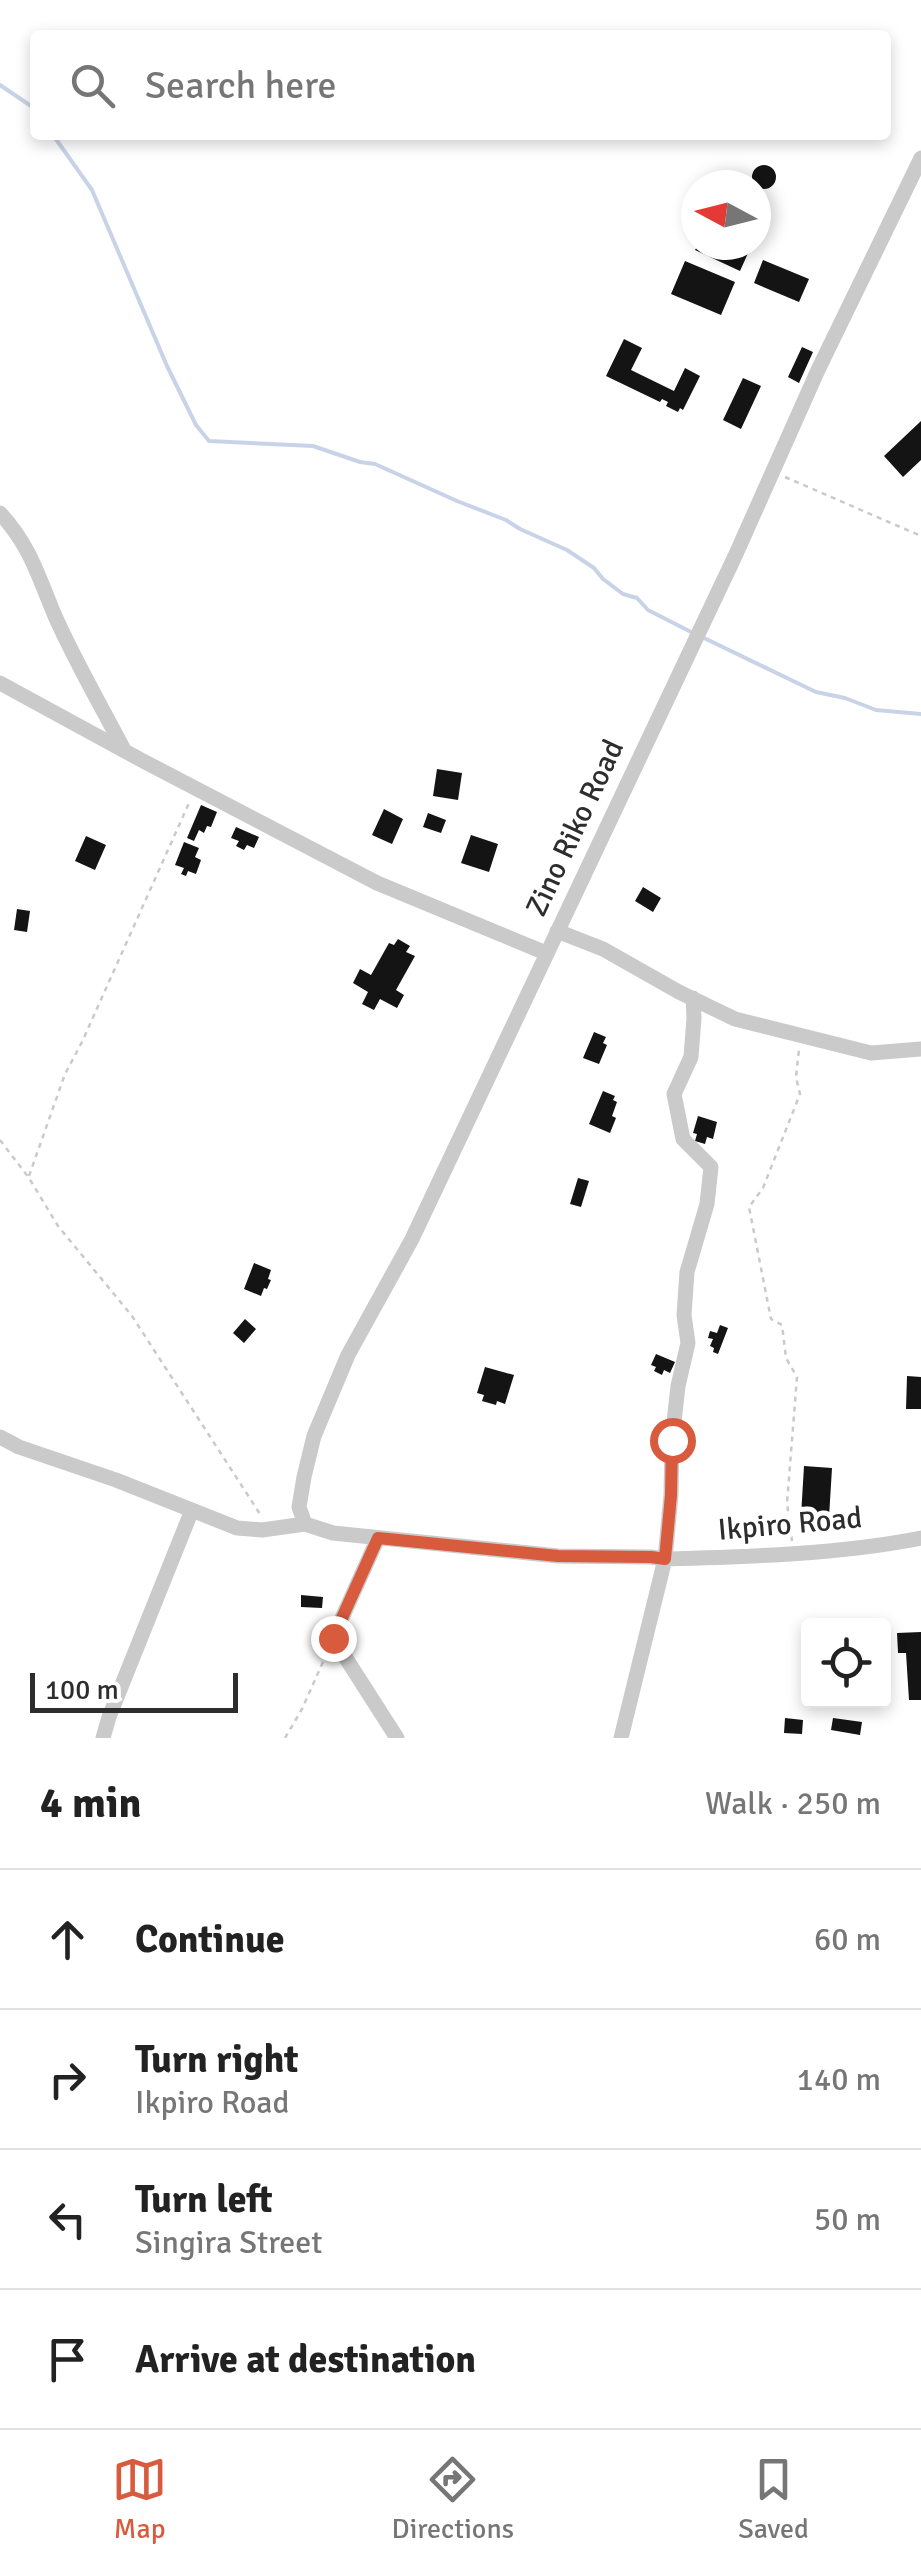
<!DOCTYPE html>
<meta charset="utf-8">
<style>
:root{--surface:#fff;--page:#f6f6f6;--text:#222;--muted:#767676;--line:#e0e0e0;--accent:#d75b3c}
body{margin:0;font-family:Signika,sans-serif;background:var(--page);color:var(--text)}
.controls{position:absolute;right:30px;bottom:30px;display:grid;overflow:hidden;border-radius:10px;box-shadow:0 5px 15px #0003}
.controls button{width:90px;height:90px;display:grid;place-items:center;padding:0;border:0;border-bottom:2px solid var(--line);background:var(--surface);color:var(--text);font:50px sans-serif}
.compass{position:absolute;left:681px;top:170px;width:90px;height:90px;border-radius:50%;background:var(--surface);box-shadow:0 5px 15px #0003;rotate:277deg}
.scale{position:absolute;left:30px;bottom:25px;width:208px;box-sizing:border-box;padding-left:10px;border:5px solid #2d2d2d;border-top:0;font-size:28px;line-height:35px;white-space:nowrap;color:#2d2d2d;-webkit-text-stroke:8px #fff;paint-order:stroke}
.stop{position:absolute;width:30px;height:30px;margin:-22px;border:8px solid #d75b3c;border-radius:50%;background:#fff}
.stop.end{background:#d75b3c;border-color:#fff;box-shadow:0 2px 10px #0008}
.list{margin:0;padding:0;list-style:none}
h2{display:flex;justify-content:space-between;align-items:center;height:130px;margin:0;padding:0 40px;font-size:42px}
h2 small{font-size:32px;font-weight:400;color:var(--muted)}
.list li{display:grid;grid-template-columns:65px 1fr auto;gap:30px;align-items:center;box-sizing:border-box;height:140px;padding:0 40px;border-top:2px solid var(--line)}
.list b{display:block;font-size:38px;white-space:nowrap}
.list p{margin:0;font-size:32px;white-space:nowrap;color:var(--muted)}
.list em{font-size:32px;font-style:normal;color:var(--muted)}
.icon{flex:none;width:55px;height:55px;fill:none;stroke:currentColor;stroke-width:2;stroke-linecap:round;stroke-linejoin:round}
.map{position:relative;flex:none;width:921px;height:1738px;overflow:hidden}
.search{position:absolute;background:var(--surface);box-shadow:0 5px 15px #0003;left:30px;right:30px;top:30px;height:110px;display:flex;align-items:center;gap:25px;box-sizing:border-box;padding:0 35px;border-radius:10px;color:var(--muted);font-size:38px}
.sheet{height:690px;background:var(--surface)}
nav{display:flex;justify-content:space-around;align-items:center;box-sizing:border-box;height:140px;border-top:2px solid var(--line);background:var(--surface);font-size:28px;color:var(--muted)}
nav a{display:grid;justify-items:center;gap:5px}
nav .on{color:var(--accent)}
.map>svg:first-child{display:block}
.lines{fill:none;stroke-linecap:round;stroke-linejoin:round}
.stream{stroke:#c9d3e8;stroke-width:4}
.building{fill:#141414}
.path{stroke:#cacaca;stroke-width:2.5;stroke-dasharray:5 5;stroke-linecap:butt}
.minor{stroke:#cacaca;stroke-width:15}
.route{stroke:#d75b3c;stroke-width:12}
.labels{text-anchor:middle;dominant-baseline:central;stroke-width:10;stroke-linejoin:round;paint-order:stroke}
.street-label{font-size:30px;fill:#2d2d2d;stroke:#fff}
</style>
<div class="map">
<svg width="921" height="1738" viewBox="0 0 921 1738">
<rect width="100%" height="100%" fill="#fff"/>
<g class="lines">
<!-- stream -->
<path class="stream" d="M0 85 31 106 35 111
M53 135 92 190 167 366 196 425 209 441 313 446 360 462 375 464 457 501 506 520 520 529 567 550 594 568 603 579 623 594 637 598 648 610 693 633
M702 637 816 692 845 698 876 710 921 714"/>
</g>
<!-- building -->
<path class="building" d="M752 177a12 12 0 1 1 24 0a12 12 0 1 1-24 0Z
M698 245H736L749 251 740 271 695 250Z
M763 260 809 279 799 302 754 283Z
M685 261 735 282 721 315 671 294Z
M624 339 642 348 631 370 674 391 685 368 700 376 683 410 680 408 678 412 666 406 668 402 662 399 660 402 606 376Z
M802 347 813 352 799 383 788 377Z
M743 378 761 386 741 429 723 420Z
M921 421V460L903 477 884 456Z
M437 769 462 773 458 800 433 796Z
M201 805 217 812 211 827 207 826 204 833 199 830 194 841 187 838Z
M384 809 403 819 392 844 372 835Z
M428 813 446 820 441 833 423 827Z
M236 827 259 837 254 848 247 845 244 850 236 846 239 841 231 838Z
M471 835 498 844 489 872 461 863Z
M86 836 106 845 95 870 75 861Z
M184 842 199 848 195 857 201 860 196 874 188 871 186 876 181 874 184 868 175 865Z
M643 887 661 898 653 912 635 901Z
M17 909 30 911 27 932 14 930Z
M398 939 410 946 406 952 415 956 396 990 404 995 397 1008 380 999 374 1010 362 1004 368 992 353 983 360 969 371 975 389 943 394 945Z
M594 1032 606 1037 603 1043 607 1045 599 1064 583 1058Z
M603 1091 615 1096 613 1100 617 1102 612 1116 616 1118 610 1133 589 1124Z
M698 1116 717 1122 713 1139 707 1137 705 1144 695 1141 697 1134 693 1133Z
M578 1178 589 1181 581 1207 570 1204Z
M254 1263 271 1270 268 1279 271 1280 267 1289 264 1288 261 1296 244 1289Z
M245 1319 256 1329 244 1343 233 1333Z
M720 1325 728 1328 718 1354 713 1352 714 1348 710 1346 713 1339 708 1338 710 1331 717 1333Z
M656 1354 675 1362 670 1373 664 1370 662 1375 654 1371 656 1367 651 1365Z
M485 1367 514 1375 505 1404 497 1401 496 1405 482 1401 484 1395 477 1393Z
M907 1376 921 1377V1409H906Z
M804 1466 832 1468 828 1534 800 1533Z
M301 1595 323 1597 322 1608 301 1607Z
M921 1632V1700H909L906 1653H898L897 1633Z
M785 1718 803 1720 802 1734 784 1733Z
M833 1718 862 1722 860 1735 831 1730Z"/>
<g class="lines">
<!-- path -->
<path class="path" d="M785 477 921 536
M0 1140 29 1178 58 1226 132 1316 260 1514
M29 1176 65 1074 82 1042 189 803
M792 1541 787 1503 797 1377 786 1358 782 1325 771 1319 749 1207 763 1188 800 1094 796 1077 799 1049
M285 1738 302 1709 327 1653"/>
<!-- minor -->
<path class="minor" d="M0 513C31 547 38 576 55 616 75 661 100 704 123 748
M0 683 145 762 377 883 546 953
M557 931 603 949 679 992 735 1019 871 1053 921 1049
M0 1437 19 1447 116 1480 237 1528 262 1530 305 1524 333 1533 558 1556 651 1557 665 1559C748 1557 840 1554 921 1538
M305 1524 299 1507 304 1477 314 1436 348 1355 412 1239 736 554 818 370 921 158
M378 1538 333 1638 397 1738
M103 1738 109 1717 192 1510
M621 1738 665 1559 671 1495 672 1440 678 1386 688 1343 684 1315 687 1272 707 1204 711 1167 683 1139 674 1094 691 1057 694 1018 693 998"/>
</g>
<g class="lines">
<!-- route -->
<path class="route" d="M333 1638 378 1538 558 1556 651 1557 665 1559 671 1495 672 1440"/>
</g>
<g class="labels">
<!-- street labels -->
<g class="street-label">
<text transform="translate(575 828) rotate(-65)">Zino Riko Road</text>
<text transform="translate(790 1524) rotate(-5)">Ikpiro Road</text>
</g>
</g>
</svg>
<div class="controls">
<button><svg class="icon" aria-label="locate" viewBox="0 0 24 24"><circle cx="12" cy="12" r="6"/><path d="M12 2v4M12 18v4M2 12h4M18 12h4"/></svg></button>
</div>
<svg class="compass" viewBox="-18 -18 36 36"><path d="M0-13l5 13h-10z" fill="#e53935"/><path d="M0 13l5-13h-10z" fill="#767676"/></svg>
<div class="scale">100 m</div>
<div class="stop" style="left:672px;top:1440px"></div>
<div class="stop end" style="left:333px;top:1638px"></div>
<div class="search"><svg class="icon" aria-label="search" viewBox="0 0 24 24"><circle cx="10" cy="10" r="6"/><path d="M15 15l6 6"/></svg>Search here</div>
</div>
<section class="sheet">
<h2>4 min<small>Walk · 250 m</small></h2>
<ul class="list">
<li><svg class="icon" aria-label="ahead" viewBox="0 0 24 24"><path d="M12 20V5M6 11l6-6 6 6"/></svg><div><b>Continue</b></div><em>60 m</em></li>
<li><svg class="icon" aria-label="right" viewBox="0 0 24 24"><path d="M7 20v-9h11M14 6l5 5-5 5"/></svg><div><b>Turn right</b><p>Ikpiro Road</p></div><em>140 m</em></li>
<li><svg class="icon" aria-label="left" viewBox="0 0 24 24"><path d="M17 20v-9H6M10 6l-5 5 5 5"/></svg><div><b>Turn left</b><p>Singira Street</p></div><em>50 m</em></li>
<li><svg class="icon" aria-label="arrive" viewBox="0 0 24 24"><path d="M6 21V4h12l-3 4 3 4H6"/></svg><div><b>Arrive at destination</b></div></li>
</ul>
</section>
<nav>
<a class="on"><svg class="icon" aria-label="map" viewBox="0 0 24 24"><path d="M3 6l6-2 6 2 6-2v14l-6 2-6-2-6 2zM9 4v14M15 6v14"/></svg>Map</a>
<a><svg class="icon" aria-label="directions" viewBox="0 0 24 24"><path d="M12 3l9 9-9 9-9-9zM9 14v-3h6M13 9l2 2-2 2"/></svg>Directions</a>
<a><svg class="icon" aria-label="saved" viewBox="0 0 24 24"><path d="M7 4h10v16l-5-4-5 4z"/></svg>Saved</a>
</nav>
